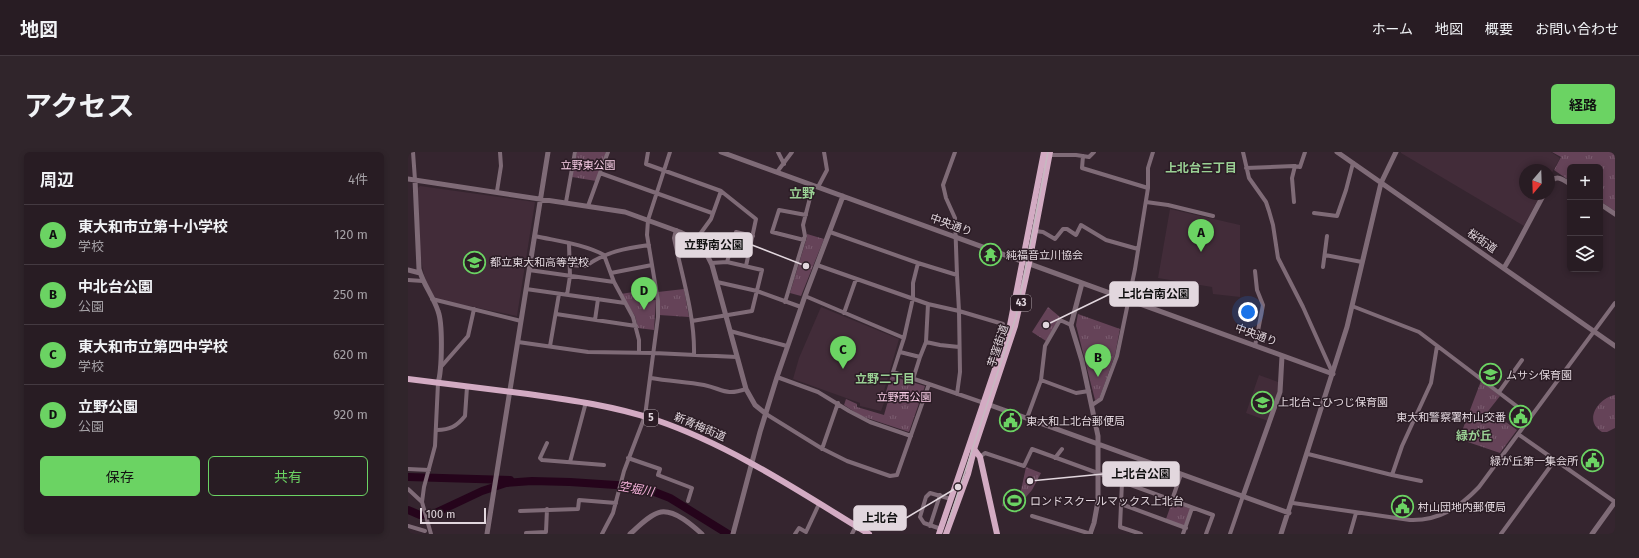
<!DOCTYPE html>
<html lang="ja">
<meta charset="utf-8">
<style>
:root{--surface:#281c23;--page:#30252b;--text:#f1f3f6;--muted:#a5a1a6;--line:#443a41;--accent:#6bd363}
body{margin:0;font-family:"Fira Sans","Noto Sans JP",sans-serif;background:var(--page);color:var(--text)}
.controls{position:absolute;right:12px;top:12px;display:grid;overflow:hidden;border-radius:6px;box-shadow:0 2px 6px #0003}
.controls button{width:36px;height:36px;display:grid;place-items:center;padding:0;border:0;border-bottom:1px solid var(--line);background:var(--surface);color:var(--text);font:20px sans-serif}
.compass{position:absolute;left:1111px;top:12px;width:36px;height:36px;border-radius:50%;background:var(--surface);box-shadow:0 2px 6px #0003;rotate:199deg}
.scale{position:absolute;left:12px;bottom:10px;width:66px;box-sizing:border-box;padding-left:4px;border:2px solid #e2d7de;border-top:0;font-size:11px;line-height:14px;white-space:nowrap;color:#e2d7de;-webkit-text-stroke:3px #2b1c25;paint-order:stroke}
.you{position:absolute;left:840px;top:160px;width:14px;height:14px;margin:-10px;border:3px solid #fff;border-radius:50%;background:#1a73e8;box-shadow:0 0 0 6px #1a73e833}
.badge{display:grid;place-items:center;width:26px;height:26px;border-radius:50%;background:var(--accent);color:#111;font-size:13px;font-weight:700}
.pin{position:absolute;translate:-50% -33px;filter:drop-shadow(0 1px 2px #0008)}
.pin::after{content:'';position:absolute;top:21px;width:14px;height:12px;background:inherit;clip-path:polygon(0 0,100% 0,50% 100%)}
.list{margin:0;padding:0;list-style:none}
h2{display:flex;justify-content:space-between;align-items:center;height:52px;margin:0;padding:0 16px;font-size:17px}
h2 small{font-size:13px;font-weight:400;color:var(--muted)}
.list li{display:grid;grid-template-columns:26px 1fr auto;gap:12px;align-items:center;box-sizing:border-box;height:60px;padding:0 16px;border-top:1px solid var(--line)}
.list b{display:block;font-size:15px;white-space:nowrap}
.list p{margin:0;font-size:13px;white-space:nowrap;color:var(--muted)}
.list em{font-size:13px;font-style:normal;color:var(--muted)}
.actions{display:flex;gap:8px;padding:12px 16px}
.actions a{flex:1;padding:9px 0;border:1px solid var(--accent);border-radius:6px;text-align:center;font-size:14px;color:var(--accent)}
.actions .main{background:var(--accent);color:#111}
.icon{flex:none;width:22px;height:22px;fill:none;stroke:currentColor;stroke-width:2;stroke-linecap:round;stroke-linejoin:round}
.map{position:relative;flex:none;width:1207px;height:382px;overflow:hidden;border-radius:6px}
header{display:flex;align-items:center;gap:24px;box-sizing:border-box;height:56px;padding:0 20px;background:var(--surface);border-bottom:1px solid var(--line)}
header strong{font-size:19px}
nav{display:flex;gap:22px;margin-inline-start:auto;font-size:14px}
.intro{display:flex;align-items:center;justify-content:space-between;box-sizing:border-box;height:96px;padding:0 24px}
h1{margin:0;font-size:28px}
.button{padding:10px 18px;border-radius:6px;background:var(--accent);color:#111;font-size:14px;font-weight:700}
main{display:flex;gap:24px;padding:0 24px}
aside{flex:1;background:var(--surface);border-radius:6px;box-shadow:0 2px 6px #0003}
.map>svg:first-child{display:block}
.built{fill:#422c39}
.grass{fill:#654358}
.park{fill:url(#park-tufts)}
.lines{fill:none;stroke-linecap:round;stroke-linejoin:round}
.river{stroke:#25041b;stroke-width:8}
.minor{stroke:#7f6b77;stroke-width:4}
.tertiary{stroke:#7f6b77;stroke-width:5}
.primary{stroke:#d3abc3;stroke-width:6}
.rail{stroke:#c6bac1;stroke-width:1.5}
.labels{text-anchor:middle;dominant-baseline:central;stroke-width:3;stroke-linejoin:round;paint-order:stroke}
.shield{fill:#2b1c25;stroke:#ab9fa6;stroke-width:1}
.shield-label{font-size:10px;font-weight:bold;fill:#e2d7de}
.park-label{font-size:11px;fill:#f9cee7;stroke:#2b1c25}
.street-label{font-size:11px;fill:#e2d7de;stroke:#2b1c25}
.poi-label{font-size:11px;fill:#e2d7de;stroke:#2b1c25;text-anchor:start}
.neighbourhood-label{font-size:12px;font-weight:bold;fill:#9ad094;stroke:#2b1c25}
.water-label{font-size:12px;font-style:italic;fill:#f6b2db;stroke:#2b1c25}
.quarter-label{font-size:13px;font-weight:bold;fill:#9ad094;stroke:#2b1c25}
.leader{fill:none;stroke:#e2d7de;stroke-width:1.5}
.callout-dot{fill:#e2d7de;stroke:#2b1c25;stroke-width:1.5}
.callout{fill:#e2d7de;stroke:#e2d7de;stroke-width:1.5}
.callout-label{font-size:12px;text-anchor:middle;font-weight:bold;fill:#111}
</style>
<header>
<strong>地図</strong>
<nav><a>ホーム</a><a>地図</a><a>概要</a><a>お問い合わせ</a></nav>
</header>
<div class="intro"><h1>アクセス</h1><a class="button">経路</a></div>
<main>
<aside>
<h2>周辺<small>4件</small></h2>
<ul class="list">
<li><span class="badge">A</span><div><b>東大和市立第十小学校</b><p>学校</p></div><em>120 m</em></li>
<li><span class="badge">B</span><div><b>中北台公園</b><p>公園</p></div><em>250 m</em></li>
<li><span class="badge">C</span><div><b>東大和市立第四中学校</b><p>学校</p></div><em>620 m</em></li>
<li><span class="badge">D</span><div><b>立野公園</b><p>公園</p></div><em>920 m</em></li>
</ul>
<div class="actions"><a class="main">保存</a><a>共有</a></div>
</aside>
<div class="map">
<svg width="1207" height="382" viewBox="0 0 1207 382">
<defs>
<pattern id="park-tufts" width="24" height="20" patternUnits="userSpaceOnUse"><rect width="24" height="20" fill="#654358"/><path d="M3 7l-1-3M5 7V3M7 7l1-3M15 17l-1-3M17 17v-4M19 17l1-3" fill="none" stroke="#7b5d70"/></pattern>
</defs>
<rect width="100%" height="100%" fill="#35252f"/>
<!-- built -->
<path class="built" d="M993 0H1143L1152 6 1141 26V18H1117V42H1133L1116 74 993 1Z
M12 34 127 50 109 164 26 147 16 123 11 97 10 36Z
M762 57 832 73V145L805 142 804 135 750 126Z
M413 155 491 187 474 246 477 248 473 259 452 254V251L385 227 391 206Z
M851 223 870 230V240L860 269 838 261Z"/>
<!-- grass -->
<path class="grass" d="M596 343 615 346 613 357 594 354Z"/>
<!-- park -->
<path class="park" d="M169 0H198L188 29 164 25Z
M1144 0H1207V59L1192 49V15H1162V29L1146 18 1153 5Z
M399 82 416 87 393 144 382 141 399 85Z
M276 137 281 165 251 163 250 140Z
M231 139 232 149 248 148 246 178 230 176 227 164 213 142Z
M640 155 652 165 638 189 624 180Z
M670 162 712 177 707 203 691 247 687 248 668 173Z
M483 224 517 234 501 280 453 264 436 253 438 247 449 252V255L476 263 480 249 476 246Z
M1073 229 1092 244 1081 258 1109 278 1092 301 1051 287Z
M1207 243V276L1199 280H1194C1175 269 1190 246 1207 243Z
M618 315 633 321 624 338 618 345 612 343Z
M764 350 783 357 776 374 758 367Z"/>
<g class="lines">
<!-- river -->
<path class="river" d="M0 325 102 328
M0 358 12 363H23L74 339 98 331 124 329 162 330 223 334 244 339 262 346 320 382"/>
<!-- minor -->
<path class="minor" d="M5 0 7 28
M240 0 238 12 313 39 348 67 338 114
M370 0 376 12
M547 0 535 33 538 46 547 66 549 123
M835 0 841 26 858 50 861 59 865 73 870 106 895 155 925 222
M641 3H668L681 5 686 0
M675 4 674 16 740 36
M838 16 886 14 892 15 897 0
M369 20 384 0
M192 21 200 0
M410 35 419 18 416 0
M89 39 93 14 92 0
M158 50 167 0
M738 50 760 53 805 64
M886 50 884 26 887 14
M180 54 192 21 304 61
M906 61 929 64 938 38 945 11
M268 78 266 86C274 124 287 164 286 203
M627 79 635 80 647 87 655 77H659L668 83 673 73 698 88 730 97
M422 80 510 111 549 123 551 159 520 152 518 190 532 193 551 195
M127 84C149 89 176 92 196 103L206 130 225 165 231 188V201
M396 88 364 80 371 58 398 63
M287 89 303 67 313 39
M917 103 954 110
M319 110 328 80 345 84
M161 113 178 114C197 100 218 96 241 93
M409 113 520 152
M915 115 919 84
M121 118 206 130
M847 119 849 138 855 153 847 194
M203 121 244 113
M0 128 15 129
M309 130 349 139 393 155
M118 137 217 151
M159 143 162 124 161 92
M397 144 496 186
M24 147 113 169
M377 150 397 84 395 73 405 34
M944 154 1011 180 1123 265
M436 161 448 127
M148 162 228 174
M187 168 190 147
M284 169 344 159 354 118 319 110 303 111
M322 179 379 194
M110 190 180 200 246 201 329 205
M142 194 151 142
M492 200 512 205 518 190
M32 216 60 184 66 157
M369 225 410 240 441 259 462 270 503 284
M243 226C260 229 278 230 296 233 315 237 317 244 338 237
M505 227 512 205
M633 228 668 241 681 239
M521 232 576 251
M1091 240 1114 208
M549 242 552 220 551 159 595 172
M684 253 693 247 709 204 727 117 740 36V16L745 0
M358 262 413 296 439 309 482 324 489 323 521 232 485 220 496 186 505 146V131L510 111
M619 266 633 228 637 194 652 168 663 173
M29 278C42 278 49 274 57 264L59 235
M1110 282 1207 350
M139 291 132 306 134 308 196 313
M414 297 430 251
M900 302 984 323 994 294 1023 231 1029 194
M572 305 577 301 616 314 624 297 805 363 798 382
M220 306 252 317 250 323 284 336 280 349
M647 306 654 297
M162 310 178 250
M0 317 21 318
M984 323 1013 329
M714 330 712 375 733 382
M0 337 14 350
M764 348 773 322
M885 351 1002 368C1031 369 1052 355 1071 335L1207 151
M713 352 778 376
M112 359 170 357 171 348 208 351
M624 364 683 382
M0 374 17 379
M522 374 532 343
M533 377 516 371 512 365 518 345 522 341 543 347
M118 381 138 380 139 357
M23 382 14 350 16 335 27 294 30 231
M194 382 205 361 216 319 237 264 250 165V149L239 83 240 68 262 0
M387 382 391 376 398 380 411 352
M444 382 448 374
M775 382 784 356
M822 382 835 344
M942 382 948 361
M1093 382 1147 308"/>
<!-- tertiary -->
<path class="tertiary" d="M313 0 925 222
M929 0 1207 194
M0 27 217 60 272 80 282 85 291 92 298 101 304 113 338 237 347 253 358 262
M7 28 11 117C15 132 25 144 30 159 35 172 34 218 30 231
M1141 33C1147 22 1153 26 1162 32
M1192 52 1207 62
M1096 116 1103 104 1136 42
M0 118 12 121
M674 131 663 173 674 209 690 284V349L686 371 682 382
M579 252 881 361
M835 344 872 240 874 204
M79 382 140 0
M222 382C230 375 242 362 253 360 267 358 284 373 294 382
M325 382 352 280 369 225 397 144 435 44
M873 382 939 175 973 31 988 0
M1184 382 1207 350"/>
<!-- primary -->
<path class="primary" d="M0 227C40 232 80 237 120 242 163 248 206 254 248 268 324 294 392 340 461 382
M566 297 572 305 574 314 589 382
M531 382 602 173 636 0
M538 382 560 322 567 294 607 174 621 111 642 0"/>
<!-- rail -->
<path class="rail" d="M540 371 608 165 640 0"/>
</g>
<!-- icons -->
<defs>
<symbol id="temple-ring" viewBox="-11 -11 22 22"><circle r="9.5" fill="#2b1c25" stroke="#6bd363" stroke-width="1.5"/><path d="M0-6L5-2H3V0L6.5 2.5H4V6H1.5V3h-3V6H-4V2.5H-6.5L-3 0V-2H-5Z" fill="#6bd363"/></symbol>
<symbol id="school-ring" viewBox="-11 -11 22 22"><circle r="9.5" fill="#2b1c25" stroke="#6bd363" stroke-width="1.5"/><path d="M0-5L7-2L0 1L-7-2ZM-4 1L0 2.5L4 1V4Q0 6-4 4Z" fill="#6bd363"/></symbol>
<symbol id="civic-ring" viewBox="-11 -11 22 22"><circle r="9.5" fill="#2b1c25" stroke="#6bd363" stroke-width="1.5"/><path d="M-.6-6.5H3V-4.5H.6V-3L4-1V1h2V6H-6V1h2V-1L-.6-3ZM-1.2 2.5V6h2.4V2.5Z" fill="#6bd363"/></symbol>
<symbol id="stadium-ring" viewBox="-11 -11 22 22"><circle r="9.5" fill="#2b1c25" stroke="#6bd363" stroke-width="1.5"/><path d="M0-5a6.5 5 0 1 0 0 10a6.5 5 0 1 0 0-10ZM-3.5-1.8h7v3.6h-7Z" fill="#6bd363"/></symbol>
</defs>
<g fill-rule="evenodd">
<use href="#temple-ring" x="570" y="90" width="25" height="25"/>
<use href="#school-ring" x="54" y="98" width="25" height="25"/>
<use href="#school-ring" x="1070" y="210" width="25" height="25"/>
<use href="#school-ring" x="842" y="238" width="25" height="25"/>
<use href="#civic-ring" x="1100" y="252" width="25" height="25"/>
<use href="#civic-ring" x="590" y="256" width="25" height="25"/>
<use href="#civic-ring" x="1172" y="296" width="25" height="25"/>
<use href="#stadium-ring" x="594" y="336" width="25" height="25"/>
<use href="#civic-ring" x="982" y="342" width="25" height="25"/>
</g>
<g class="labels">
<!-- shield labels -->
<g class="shield">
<rect x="603" y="143" width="20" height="16" rx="3"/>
<rect x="236" y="258" width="14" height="16" rx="3"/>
</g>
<g class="shield-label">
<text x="613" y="151">43</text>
<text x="243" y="266">5</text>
</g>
<!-- park labels -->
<g class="park-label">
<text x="180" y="13">立野東公園</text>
<text x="496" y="245">立野西公園</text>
</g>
<!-- street labels -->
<g class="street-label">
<text transform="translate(543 73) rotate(20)">中央通り</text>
<text transform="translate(1074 89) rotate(35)">桜街道</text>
<text transform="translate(848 183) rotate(20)">中央通り</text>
<text transform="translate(590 194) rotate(-72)">芋窪街道</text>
<text transform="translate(292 275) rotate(23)">新青梅街道</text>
</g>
<!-- poi labels -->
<g class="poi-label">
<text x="598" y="103">純福音立川協会</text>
<text x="82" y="110">都立東大和高等学校</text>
<text x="1098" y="223">ムサシ保育園</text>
<text x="870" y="250">上北台こひつじ保育園</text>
<text x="1098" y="265" text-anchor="end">東大和警察署村山交番</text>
<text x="618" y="269">東大和上北台郵便局</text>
<text x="1170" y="309" text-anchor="end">緑が丘第一集会所</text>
<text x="622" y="349">ロンドスクールマックス上北台</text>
<text x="1010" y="355">村山団地内郵便局</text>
</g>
<!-- neighbourhood labels -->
<g class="neighbourhood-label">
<text x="793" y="16">上北台三丁目</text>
<text x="477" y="227">立野二丁目</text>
<text x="1066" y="284">緑が丘</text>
</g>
<!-- water labels -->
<g class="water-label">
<text transform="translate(228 337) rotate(10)">空堀川</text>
</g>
<!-- quarter labels -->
<g class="quarter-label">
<text x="394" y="41">立野</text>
</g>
</g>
<!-- callouts -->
<path class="leader" d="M398 114L344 93M638 173L702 142M622 329L695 322M550 335L498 366"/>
<g class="callout-dot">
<circle cx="398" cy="114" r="4"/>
<circle cx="638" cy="173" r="4"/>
<circle cx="622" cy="329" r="4"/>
<circle cx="550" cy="335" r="4"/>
</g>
<g class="callout">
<rect x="268" y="81" width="76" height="24" rx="4"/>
<rect x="702" y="130" width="88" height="24" rx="4"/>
<rect x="695" y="310" width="76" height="24" rx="4"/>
<rect x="446" y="354" width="52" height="24" rx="4"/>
</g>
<g class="callout-label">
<text x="306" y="97">立野南公園</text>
<text x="746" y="146">上北台南公園</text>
<text x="733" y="326">上北台公園</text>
<text x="472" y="370">上北台</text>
</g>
</svg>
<div class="controls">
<button>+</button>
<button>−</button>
<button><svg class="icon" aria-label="layers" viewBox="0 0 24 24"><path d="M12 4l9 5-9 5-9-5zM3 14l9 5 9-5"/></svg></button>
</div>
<svg class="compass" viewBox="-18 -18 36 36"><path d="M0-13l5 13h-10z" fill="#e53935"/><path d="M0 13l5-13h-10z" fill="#a5a1a6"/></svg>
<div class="scale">100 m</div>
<div class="you"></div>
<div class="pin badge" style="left:793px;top:100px">A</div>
<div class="pin badge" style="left:690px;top:225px">B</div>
<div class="pin badge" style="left:435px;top:217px">C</div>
<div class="pin badge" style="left:236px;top:158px">D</div>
</div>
</main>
